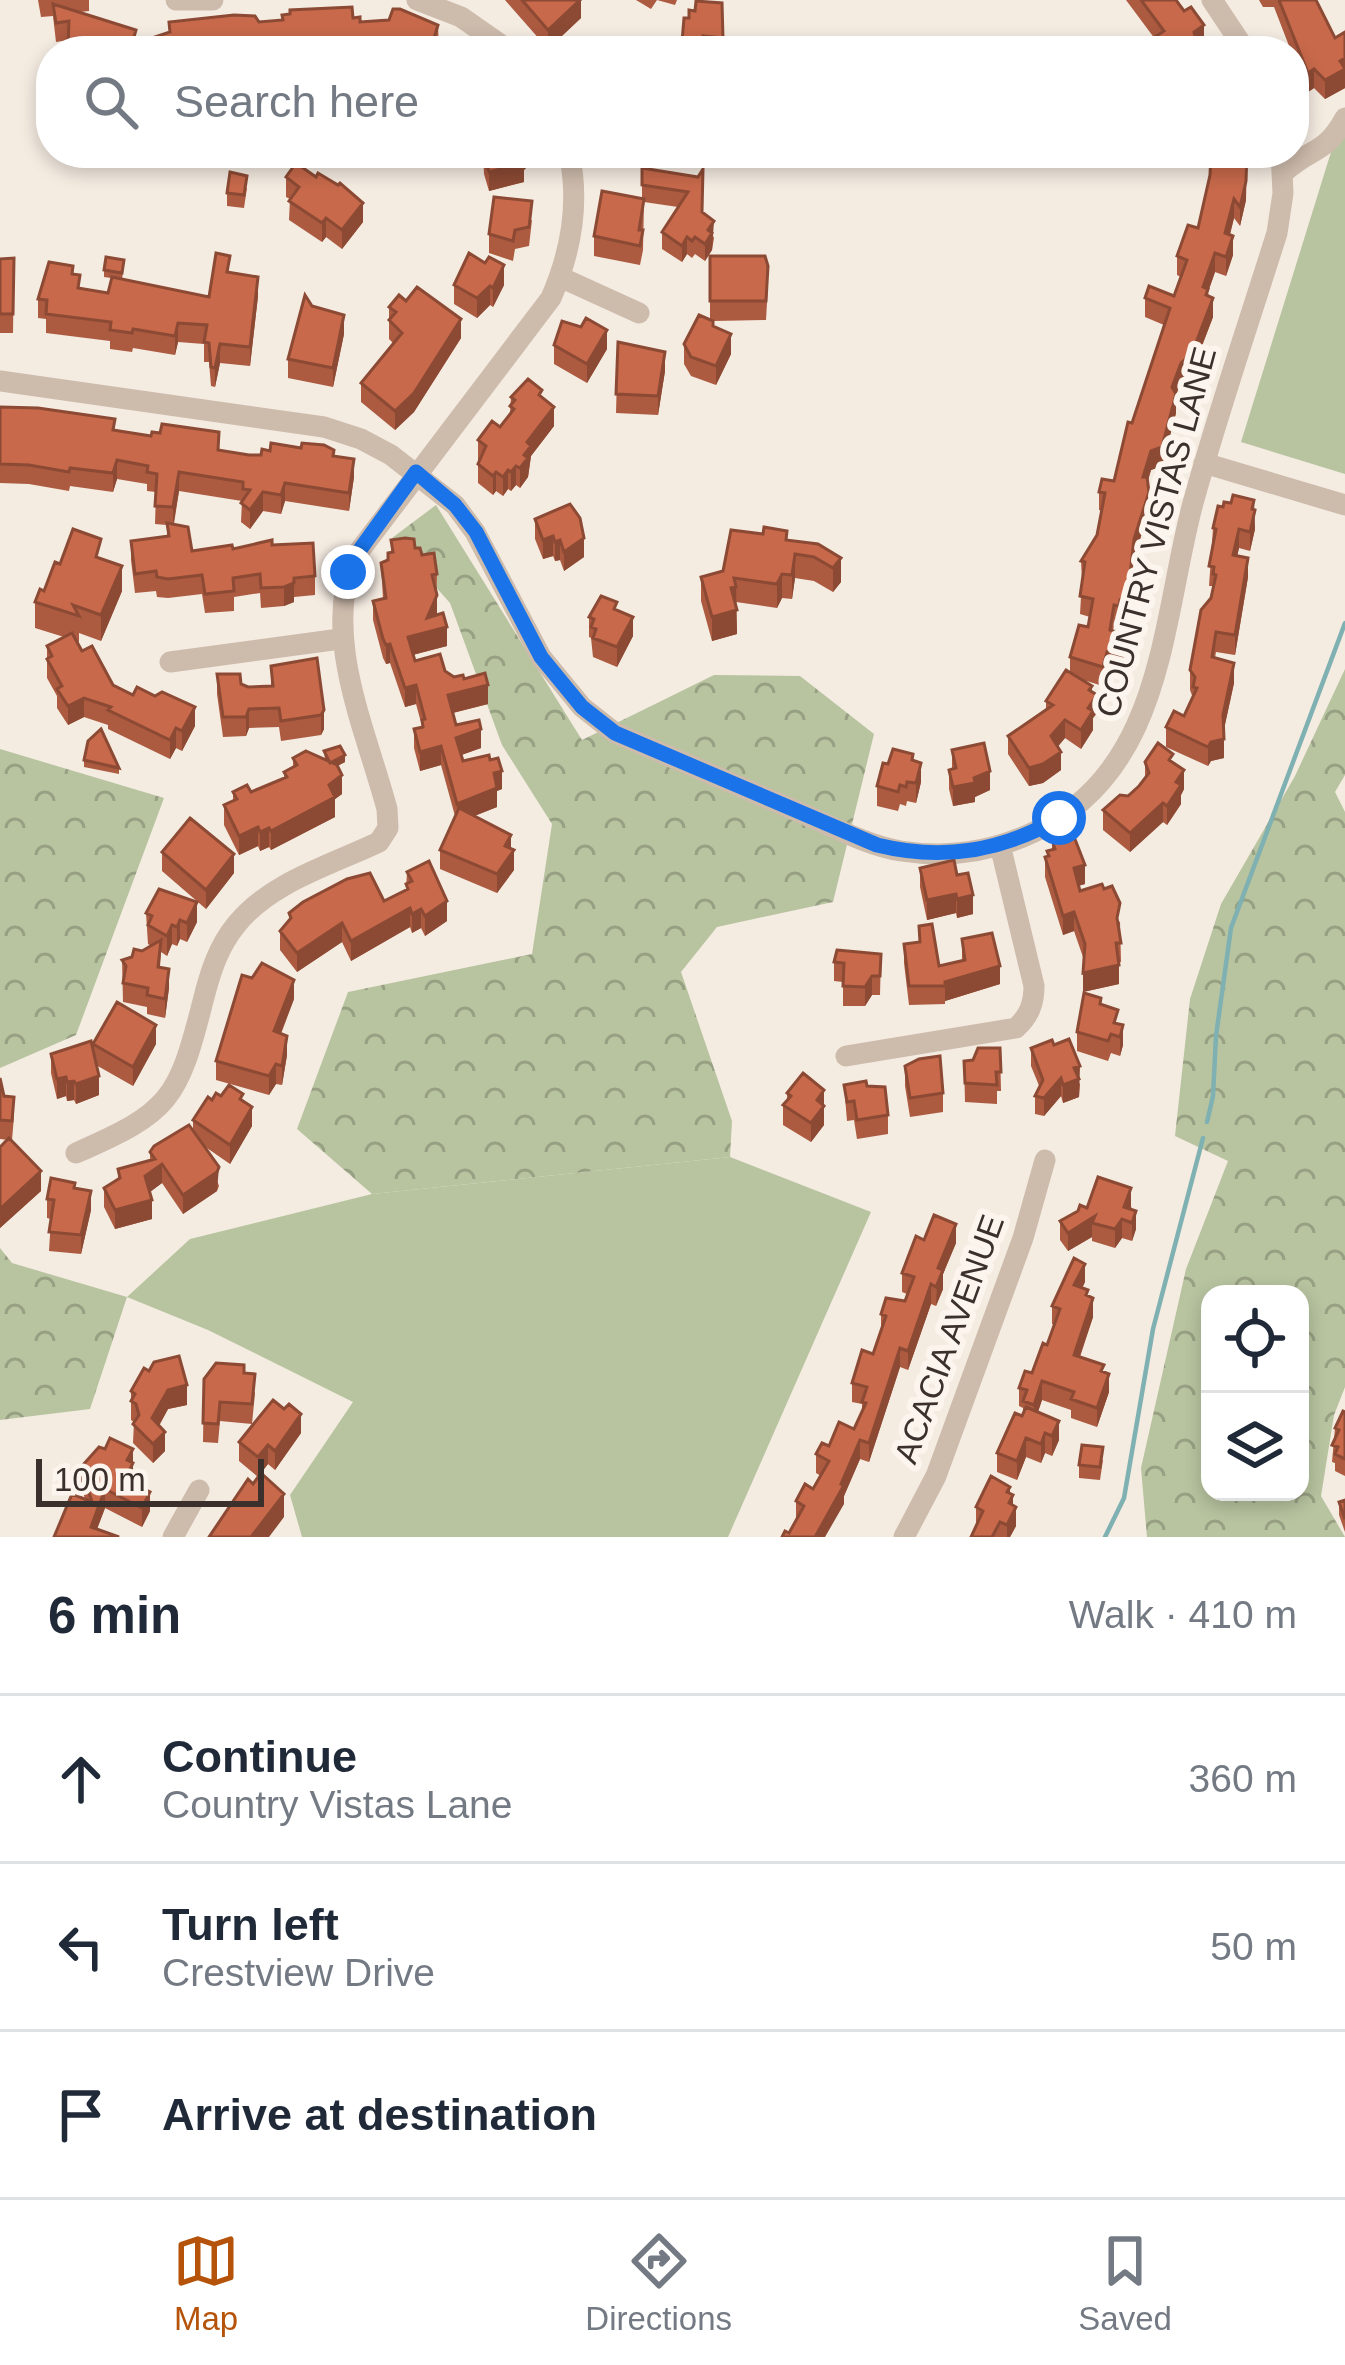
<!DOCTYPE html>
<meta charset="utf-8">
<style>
:root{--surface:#fff;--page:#f2f2f3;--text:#1f2937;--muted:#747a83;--line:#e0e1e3;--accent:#b45309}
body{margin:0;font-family:Helvetica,sans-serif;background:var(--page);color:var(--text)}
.controls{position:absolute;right:36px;bottom:36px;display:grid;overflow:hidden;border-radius:24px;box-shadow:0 6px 18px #0003}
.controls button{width:108px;height:108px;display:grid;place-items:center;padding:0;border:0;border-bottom:3px solid var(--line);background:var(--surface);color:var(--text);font:60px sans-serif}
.scale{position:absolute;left:36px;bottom:30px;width:228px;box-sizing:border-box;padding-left:12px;border:6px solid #3b302b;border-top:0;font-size:33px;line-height:42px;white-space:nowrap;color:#3b302b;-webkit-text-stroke:9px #fbf5ee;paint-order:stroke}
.stop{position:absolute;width:36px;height:36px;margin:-27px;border:9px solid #1a73e8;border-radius:50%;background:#fff}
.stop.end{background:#1a73e8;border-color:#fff;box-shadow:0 3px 12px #0008}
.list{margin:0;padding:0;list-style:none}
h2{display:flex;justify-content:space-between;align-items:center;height:156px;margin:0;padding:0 48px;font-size:51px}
h2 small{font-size:39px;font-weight:400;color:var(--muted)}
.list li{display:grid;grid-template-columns:78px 1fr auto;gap:36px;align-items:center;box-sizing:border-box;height:168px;padding:0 48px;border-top:3px solid var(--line)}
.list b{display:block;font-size:45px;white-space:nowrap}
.list p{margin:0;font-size:39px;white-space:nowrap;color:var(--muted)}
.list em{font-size:39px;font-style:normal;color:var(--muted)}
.icon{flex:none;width:66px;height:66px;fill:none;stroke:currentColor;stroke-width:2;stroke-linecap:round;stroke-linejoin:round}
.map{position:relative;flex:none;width:1345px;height:1537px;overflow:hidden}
.search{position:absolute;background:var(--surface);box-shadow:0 6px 18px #0003;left:36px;right:36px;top:36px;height:132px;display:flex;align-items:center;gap:30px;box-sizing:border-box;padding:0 42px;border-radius:48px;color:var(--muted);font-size:45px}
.sheet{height:660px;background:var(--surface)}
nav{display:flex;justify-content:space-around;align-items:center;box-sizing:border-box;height:168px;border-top:3px solid var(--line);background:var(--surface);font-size:33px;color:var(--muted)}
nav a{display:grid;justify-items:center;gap:6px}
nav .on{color:var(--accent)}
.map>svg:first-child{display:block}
.grass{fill:#b8c4a0}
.forest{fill:url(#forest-crowns);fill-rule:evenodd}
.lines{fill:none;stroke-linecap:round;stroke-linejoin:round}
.stream{stroke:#7fb0b2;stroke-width:4.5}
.minor{stroke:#cdbbac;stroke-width:21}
.wall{fill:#ac5a40}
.shaded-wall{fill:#8c4a34}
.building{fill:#c8694b;stroke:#8c4a34;stroke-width:3}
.route{stroke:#1a73e8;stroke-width:15}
.labels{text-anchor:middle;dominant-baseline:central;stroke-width:12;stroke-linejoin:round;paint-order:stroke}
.street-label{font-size:33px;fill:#3b302b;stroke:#fbf5ee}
</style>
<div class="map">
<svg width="1345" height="1537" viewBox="0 0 1345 1537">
<defs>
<pattern id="forest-crowns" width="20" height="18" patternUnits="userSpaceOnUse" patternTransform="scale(3)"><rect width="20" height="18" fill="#b8c4a0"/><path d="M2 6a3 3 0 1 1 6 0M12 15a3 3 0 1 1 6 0" fill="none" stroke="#97a083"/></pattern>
</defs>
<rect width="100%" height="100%" fill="#f4ebe1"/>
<!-- grass -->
<path class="grass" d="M1345 107V474L1241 442Z
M730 1157 871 1212 728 1537H302L290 1495 353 1402 208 1330 127 1297 190 1239 372 1194Z"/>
<!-- forest -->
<path class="forest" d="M436 505 582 740 714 675 800 676 874 734 833 902 717 927 681 972 732 1121 730 1157 372 1194 297 1129 348 992 532 954 552 824 502 745 450 603 392 538Z
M1345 669V775L1335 792 1345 812V1387L1334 1415 1321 1496 1345 1537H1147L1141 1468 1186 1269 1228 1161 1175 1136 1190 999 1221 904 1295 776ZM1300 1294V1492H1210V1294Z
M0 749 164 798 76 1035 0 1068Z
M0 1248 12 1263 127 1297 90 1409 0 1420Z"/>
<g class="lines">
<!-- stream -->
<path class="stream" d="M1207 1122 1213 1096 1216 1036 1231 928 1345 623
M1105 1537 1124 1498 1153 1329 1203 1138"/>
<!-- minor -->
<path class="minor" d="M176 0H213
M417 0 461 17 510 51
M1212 0 1246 51
M614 51H615
M1283 173C1312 146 1324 156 1345 118
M560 277 639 313
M0 381 324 427 361 439 391 455 455 505 475 532 541 657 582 707 615 733C676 759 738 786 799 812 832 826 865 845 901 851 946 858 992 852 1034 832 1164 771 1161 623 1193 503 1218 412 1249 322 1277 233L1283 193 1281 153
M1204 463 1345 505
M170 662 340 639
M846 1056 1016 1028C1029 1016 1034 1004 1034 986L1000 845
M76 1153C170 1112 178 1100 203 1001 210 973 218 947 236 925 270 882 331 865 379 842L388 828 387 809C366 730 322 637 354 558L551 298C571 252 580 203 569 153
M173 1537 199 1490
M904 1537 936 1476 1023 1238 1045 1160"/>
</g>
<!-- wall -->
<path class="wall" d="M38 0H89V11L80 12 136 48V51H68V40L56 42 53 16 41 17Z
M505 0H581V18L548 49Z
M636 0H657L651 9Z
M657 0H677L675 5Z
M1126 0H1176L1204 45 1201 46 1205 51H1154L1155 39Z
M1259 0H1316L1335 38 1345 32V88L1325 99 1314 88 1308 92 1294 58V51H1291L1274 7H1263Z
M722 3 723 51H682L684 18H689L695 11Z
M353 18 360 22 438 25 439 51H152V38L259 22Z
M483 153H528V166L524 170V182L489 191 484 174Z
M642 168 703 186 702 212 714 238 712 250 705 261 695 254 692 258 687 254 682 262 662 249V232L678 207 644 202 643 250 640 265 594 256V236L642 199Z
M1210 175 1246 200 1240 226 1234 218 1230 235 1233 255 1226 276 1215 272 1208 292 1213 317 1192 372 1181 382 1176 395V413L1162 466 1151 470 1148 481 1149 511 1134 558 1127 620 1120 619 1119 625 1114 624 1113 631 1125 654 1119 675 1107 671 1103 686 1080 679 1092 691 1097 713 1093 718V730L1081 749 1065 738 1058 746 1061 770 1043 783 1029 786 1008 754V736L1046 710V701L1070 672V657L1088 627 1090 617 1080 614 1082 580 1081 561 1097 535 1102 511 1099 510V492L1114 481 1164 325 1145 317V298L1174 296 1181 277 1177 275V256L1198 228Z
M286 177 363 222 342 249 326 237 322 242 289 220 290 199 286 197Z
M247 188 244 208 227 206V193Z
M532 220 529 246 515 249 513 261 489 253V234Z
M710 256 768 285 766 320 713 321V326L731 354 716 385 691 376 684 364V344L710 320Z
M14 258 13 333H0V259Z
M124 266 122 279 209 297 230 273 258 296 250 366 220 363 215 387 211 386 209 362H204V344L178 342 175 355 133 348 132 352 110 349V341L46 333V319L38 318V299L73 274 80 288 108 293 111 278 104 277V270Z
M454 285H504L493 307 490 305 477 318 454 304Z
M312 306 344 334 333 387 288 378V359Z
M389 307 461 338 414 412 395 430 361 402V383L393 343 389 339Z
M618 342 665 371 658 415 616 413Z
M554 345 607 349 587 383 554 364Z
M511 397 542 398 554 426 531 456 528 477 520 488 516 485 511 491 508 489 503 496 496 491 493 495 478 483V440L500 427 510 413Z
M0 407 249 455 334 456 354 477 349 511 285 501 281 514 263 511 250 529 241 522 242 501 179 491 174 524 192 551 233 549 272 545 315 576V595L294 597V602L284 606 261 608 260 593 234 597V611L205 613 202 594 168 598 157 597 156 591 135 593 131 560V541L167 536V525L155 524 156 492 147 491V484L117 479 113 492 70 486 69 491 29 484 0 483Z
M1254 510 1255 529 1250 551 1239 548 1237 556 1248 577 1235 655 1216 652 1215 658 1234 683 1223 733 1224 758 1211 761 1208 766 1166 747V727L1184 716 1193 698 1190 690V670L1213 592V586H1209L1213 528Z
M535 519 584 557 564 571 560 560 555 561 553 556 543 559 535 539Z
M391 540 415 548 437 574 436 615 447 646 413 655 415 661 445 671 454 677 464 679 488 704 453 713 456 725 481 748 461 755 463 761 502 789 497 791V807L474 816 511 849 514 870 497 893 440 869V850L455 816 441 765 420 771 414 748V729L422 726 416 704 405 707 390 663 386 664 383 658 373 620V601L383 599 381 563 388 561 391 552Z
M787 541 841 558V582L833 592 814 581 795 578 792 599 782 598 777 608 736 602 737 634 712 641 701 601V577L723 571Z
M101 558 122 591 101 641 79 633V642L77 641 82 651 113 685 195 726 182 751 176 748 170 759 108 729V725L84 717 68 725 57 708V696L47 678V646L64 637 35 628V602L60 564Z
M617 610 633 636 617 667 593 657 591 638 589 637V617Z
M317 658 324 729 321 735 281 741 279 727 249 728 246 736 223 737 217 694V674L248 687 271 686V666Z
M952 750 990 790 975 797V802L953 806 949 789V770L952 769Z
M324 751 345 762 337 766 342 794 335 799V817L271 850 269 847 260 851 258 846 239 855 224 825V805L233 801V792H251L284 778V772L293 767V758L325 760Z
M84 760 119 768V774L84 767Z
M913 760 921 782 916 803 907 801 906 806 900 804 898 811 877 806V786L888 764Z
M1145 762 1173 763 1184 789 1181 795V804L1167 825 1163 822 1130 852 1103 830V810L1128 796 1139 786 1145 778Z
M1052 840 1085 884 1078 886 1080 891 1120 922 1121 962H1118L1119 984 1083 992 1084 960 1074 931 1063 935 1045 877V857L1047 856V851L1052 850Z
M162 852 234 873 206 909 162 871Z
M920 868 957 875 973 914 957 918 956 913 927 920 920 887Z
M407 872 447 921 425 936 421 928 412 933 410 927 351 961 342 942 297 972 280 950V931L289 920V913L384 901 406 890Z
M146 913 197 922 187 942 180 939 177 946 172 944 167 956 161 952 160 967 169 988 165 1018 147 1014V1007L123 1002 122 960 151 946 148 944Z
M919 926 939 966 962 961V939L1000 984 945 1001V1004L909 1005 904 963V944L919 942Z
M881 954 880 995H872L865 1006H843V982L834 981V962Z
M294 999 281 1034 287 1055 282 1085 276 1084 269 1095 216 1080V1061Z
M1101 1005 1118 1024 1123 1045 1120 1056 1111 1053 1108 1061 1077 1051V1032Z
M93 1044H156L133 1086 96 1065 99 1095 76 1104 74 1100 67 1101 66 1096 57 1099 51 1073V1054L93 1050Z
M1054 1045 1080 1084 1079 1097 1063 1103 1061 1096 1044 1116 1035 1114V1096L1040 1088 1031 1066V1048Z
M1000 1048 1001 1091H997V1104L965 1102 964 1061 973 1060Z
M905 1066 943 1093V1112L910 1117 905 1086Z
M0 1078 4 1096 14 1116 12 1140 41 1191 0 1228V1147L8 1140 0 1139Z
M844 1085 867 1086 888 1115V1134L857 1139 854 1120 847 1121Z
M824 1090V1125L811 1142 783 1125V1105L787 1100V1093Z
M221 1096 243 1101 252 1126 230 1164 204 1146 219 1186 217 1191 183 1214 162 1183 149 1192 152 1219 115 1229 104 1207V1188L118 1180V1169L150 1160V1152L193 1131V1120L212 1100Z
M75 1188 91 1210 81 1254 49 1251 51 1219 47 1218V1199Z
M1131 1206 1136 1229 1132 1241 1122 1238 1115 1248 1092 1241V1237L1068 1251 1060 1240V1221L1087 1208Z
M924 1240 956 1243 943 1274V1289L936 1306 931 1304 908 1370 900 1367 869 1462 860 1459 844 1496V1504L789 1533 796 1520V1501L813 1489 821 1476 816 1473V1454L854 1429 862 1412V1404L852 1402V1383L873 1354 881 1331V1314L905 1301 907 1294 902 1292V1273Z
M1085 1282 1082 1288 1088 1296 1093 1317 1080 1357 1104 1372 1109 1392 1097 1427 1071 1418V1410L1042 1400 1038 1412 1059 1440 1052 1456 1045 1453 1041 1463 1026 1457 1017 1480 997 1472V1453L1023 1413V1408L1019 1406V1388L1032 1373 1047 1345 1054 1325 1052 1324V1306Z
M244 1373 255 1393 252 1424 220 1421 218 1443 203 1442 204 1379Z
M131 1391 187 1405 168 1409 159 1426 165 1451 153 1463 133 1443 134 1422 131 1420Z
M1345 1412V1476L1335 1471V1463L1332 1462 1335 1428Z
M301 1433 275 1470 268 1464 258 1477 239 1461V1442Z
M1103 1460 1100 1480 1079 1478V1465Z
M81 1467 132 1483 150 1511 142 1527 105 1508 97 1529 54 1537 85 1499 81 1486Z
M1010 1493 1016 1526 1010 1537H971L976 1527V1507Z
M1345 1500V1532L1339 1515V1502Z"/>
<!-- shaded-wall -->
<path class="shaded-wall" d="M581 0V18L548 49V30Z
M1204 25V45L1194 51V32Z
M136 30V51H130Z
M1345 58V88L1325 99V80L1340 61Z
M1314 69V88L1308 92V73Z
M522 153H528V166L524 170V182L489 191V172Z
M610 153H625L610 159Z
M1247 153 1246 200 1240 226V207Z
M1234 199V218L1225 252V233Z
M363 203V222L342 249V230Z
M326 218V237L322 242V223Z
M714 221 712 250 705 261V244L708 230Z
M1233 236V255L1226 276V257Z
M687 237V254L682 262V246Z
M1215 253V272L1208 292V308L1203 287Z
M504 265V285L493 307V288Z
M258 277V296L250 366V347Z
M490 286V305L477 318V298Z
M1213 298V317L1192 372 1181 382 1176 395V413L1162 466 1151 470 1143 495V477L1172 387 1181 363Z
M344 315V334L333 387V368Z
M461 319V338L414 412 395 430V411Z
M178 323V342L175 355V336Z
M607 330V349L587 383V364Z
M731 334V354L716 385V366Z
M220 344V363L215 387V368Z
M665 352V371L658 415V396Z
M554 407V426L531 456 528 477 520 488V468L527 442Z
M354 459V477L349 511V493Z
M117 460V479L113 492V473Z
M516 466V485L511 491V472Z
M508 470V489L503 496V477Z
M179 472V491L173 526V507Z
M496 472V491L493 495V476Z
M285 483V501L281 514V495Z
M263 492V511L250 529V510Z
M1149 492V511L1134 558 1127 620V601L1134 539Z
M1254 500 1255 529 1250 551V532Z
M1239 529V548L1233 574V555Z
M553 536V556L543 559V540Z
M584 538V557L564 571V552Z
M560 540V560L555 561V542Z
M795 554V578L792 599V575Z
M841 558V582L833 592V568Z
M1248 558V577L1235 655V635Z
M122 566V591L101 641V615Z
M782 574V598L777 608V584Z
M294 583V602L284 606V587Z
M736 587 737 634 712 641V617L731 588Z
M437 595V614L429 632 447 627V646L408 656V637L427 618Z
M633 617V636L617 667V647Z
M1125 635V654L1119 675V656Z
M390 644V663L386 664V645Z
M1107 652V671L1103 686V667Z
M1234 663V683L1223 734V715Z
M416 685V704L405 707V688Z
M488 685V704L448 714V695Z
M1092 686V703L1097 695V713L1093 718V730L1081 749V730L1089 690Z
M84 698V717L68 725V706Z
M195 707V726L182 751V731Z
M249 709V728L246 736V717Z
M324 710V729L321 735V715Z
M1065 720V738L1051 755V736Z
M176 728V748L170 759V740Z
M481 729V748L456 757V738Z
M1224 739V758L1211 761 1208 766V747L1211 742Z
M441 746V765L420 771V752Z
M1061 752V770L1043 783 1029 786V768Z
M345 755V762L330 770V763Z
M921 763V782L916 803V783Z
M1184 770V789L1181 795V804L1167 825V806L1176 782Z
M502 771V789L497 791V807L457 823V804L494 773Z
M990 771V790L975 797V802L953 806V787Z
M342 775V794L335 799V817L271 850V831Z
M1163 803V822L1130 852V833Z
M258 827V846L239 855V836Z
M269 828V847L260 851V832Z
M511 835V854L514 850V870L497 893V874L505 846Z
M234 854V873L206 909V890Z
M1085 865V884L1074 887V868Z
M956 894V913L927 920V900Z
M973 895V914L957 918V899Z
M447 901V921L425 936V916Z
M197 902V922L187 942V923Z
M410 908V927L351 961V941Z
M421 909V928L412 933V914Z
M1074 912V931L1063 935V916Z
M180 920V939L177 946V927Z
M342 923V942L297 972V953Z
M172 925V944L167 956V936Z
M1119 965V984L1083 992V973Z
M1000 966V984L945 1001V982Z
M169 969V988L165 1018V999Z
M872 976V995L865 1006V987Z
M294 980V999L274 1050V1031Z
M156 1025V1044L133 1086V1067Z
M1123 1025V1045L1120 1056V1037Z
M287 1036V1055L282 1085V1066Z
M276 1064V1084L269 1095V1076Z
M1080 1066 1079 1097 1063 1103V1085L1074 1068Z
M99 1076V1095L76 1104V1084Z
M66 1077V1096L57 1099V1079Z
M1061 1078V1096L1044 1116V1098Z
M74 1081V1100L67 1101V1082Z
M824 1090V1125L811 1142V1123L817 1100Z
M252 1107V1126L230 1164V1145Z
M162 1164V1183L145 1196V1176Z
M219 1167 217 1191 183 1214V1195Z
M41 1171V1191L0 1228V1209Z
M1131 1188V1206L1126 1221 1124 1207Z
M91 1191V1210L81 1254V1235Z
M152 1200V1219L115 1229V1210Z
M1136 1211V1229L1132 1241V1223Z
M1095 1216 1092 1223V1237L1068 1251V1233Z
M1122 1219V1238L1115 1248V1229Z
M956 1224V1243L943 1274V1289L936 1306 938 1268Z
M1085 1264V1282L1074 1304V1285Z
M931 1284V1304L908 1370V1351Z
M1093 1298V1317L1074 1373V1355Z
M900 1348V1367L869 1462V1443Z
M1109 1374V1392L1097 1427V1408Z
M1042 1381V1400L1034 1423V1405Z
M187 1385V1405L168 1409 152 1438V1418L168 1390Z
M301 1414V1433L275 1470V1451Z
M1059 1421V1440L1052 1456V1436Z
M165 1432V1451L153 1463V1444Z
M1045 1433V1453L1041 1463V1444Z
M1026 1438V1457L1017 1480V1461Z
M860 1440V1459L844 1496V1504L825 1537H815Z
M268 1445V1464L258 1477V1457Z
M133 1449V1482L125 1498 127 1460Z
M1010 1487V1502L1013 1495V1512L1016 1507V1526L1010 1537H1007V1492Z
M105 1489V1508L94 1537 91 1527Z
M150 1492V1511L142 1527V1508Z
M284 1494V1517L269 1537H251Z"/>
<!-- building -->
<path class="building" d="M522 0H580L548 30Z
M1141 0H1176L1184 11 1191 7 1204 25 1194 32 1197 43 1205 51H1157L1154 47 1159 43 1155 37 1164 31Z
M1279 0H1316L1335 38 1345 32V58L1340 61 1345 69 1325 80 1314 69 1308 73Z
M696 1 722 3 723 38 703 36 702 44 682 42 684 18H689V10L695 11Z
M53 4 136 30 130 51H83L84 45H68L69 21 56 23Z
M352 7 353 18 360 17V22L389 20 393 9H400L438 25 434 38 439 39 435 51H386L387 45 346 49V51H332V49L314 51H156L152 38 170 32 169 22 234 15 255 16 259 22 283 20 282 15 290 14V10Z
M489 153H522L524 163 489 172 484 155Z
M1211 153H1247L1246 181 1240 207 1234 199 1225 233 1233 236 1226 257 1215 253 1203 287 1208 289 1206 295 1213 298 1192 353 1181 363 1172 387 1176 394 1162 447 1151 451 1143 477H1147L1149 492 1134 539 1127 601 1120 600 1119 606 1114 605 1110 630 1125 635 1119 656 1107 652 1103 667 1070 657 1079 625 1088 627 1093 599 1080 596 1085 562 1081 561 1097 535 1105 493 1099 492 1102 479 1114 481 1128 422 1132 423 1170 308 1145 298 1149 286 1174 296 1187 260 1177 256 1188 225 1198 228 1210 175Z
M296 163 316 177 318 173 338 185 340 183 363 203 342 230 326 218 322 223 289 201 299 187 286 177Z
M642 168 698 177 703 169 702 212 714 221 708 230 712 233 705 244 695 237 692 241 687 237 682 246 662 232 688 192 642 185Z
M230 172 247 176 244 195 227 193Z
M602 191 644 199 639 230H643L640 246 594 236Z
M494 197 532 201 529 227 515 230 513 241 489 234Z
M216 253 230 256 227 272 258 277 250 347 220 344 215 368 211 367 209 343 204 342 207 325 178 323 175 336 133 329 132 333 110 330 111 322 46 314 47 300 38 299 49 262 73 266 72 274 80 275 78 288 108 293 112 277 209 297Z
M469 253 485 263 489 257 504 265 493 288 490 286 477 298 454 285Z
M710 256H765L768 266 766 301H710Z
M106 257 124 260 122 273 104 270Z
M14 258 13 314H0V259Z
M417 287 461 319 414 393 395 411 361 383 402 333 389 320 396 312 389 307 399 295 406 301Z
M305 295 312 306 344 315 333 368 288 359Z
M699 315 713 321V326L731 334 716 366 691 357 684 344Z
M586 318 607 330 587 364 554 345 562 321 581 327Z
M618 342 665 352 658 396 616 394Z
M528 379 542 390 539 395 554 407 527 442 531 446 524 455 528 458 520 468 516 466 511 472 508 470 503 477 496 472 493 476 478 464 486 446 478 440 492 421 500 427 514 409 510 406 515 400 511 397Z
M0 407 38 408 115 419 113 430 151 436 152 432 160 433 162 424 219 432 218 450 249 455H261L262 449 270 451 271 443 301 448 302 443 324 445 334 450 333 456 354 459 349 493 285 483 281 495 263 492 250 510 241 503 250 490 243 489V482L179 472 173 507 155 506 157 474 147 472 148 466 117 460 113 473 70 468 69 472 29 465 0 464Z
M1233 495 1254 500 1252 509 1255 510 1250 532 1239 529 1233 555 1248 558 1235 635 1216 632 1212 657 1234 663 1223 715 1224 739 1211 742 1208 747 1166 727 1174 711 1184 716 1197 688 1193 687 1195 677 1190 670 1201 610 1211 598 1216 575 1213 574 1214 567 1209 566 1216 529 1213 528 1218 506 1223 507 1224 502 1231 503Z
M570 504 580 518 584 538 564 552 560 540 555 542 553 536 543 540 535 519Z
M167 523 188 527 192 551 232 545 233 549 272 540V545L313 543 315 576 294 578V583L284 587 261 588 260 574 233 578 234 591 205 594 202 575 168 579 157 577 156 571 135 574 131 541 169 536Z
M764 527 787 531 786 540 818 544 841 558 833 568 814 557 795 554 792 575 782 574 777 584 734 578 736 587 731 588 737 610 712 617 701 577 723 571 731 530 763 534Z
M73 529 101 539 96 557 122 566 101 615 73 605 79 616 35 602 40 589 44 591 55 562 60 564Z
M405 538 414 539 415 548H420L422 555 434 553 437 574 432 575 437 595 427 618 443 613 447 627 408 637 415 661 440 654 445 671 454 677 463 675 464 679 485 673 488 685 448 695 456 725 479 720 481 729 456 738 463 761 489 755 490 760 498 758 502 771 494 773 497 788 457 804 441 746 420 752 414 729 423 727 422 720 425 719 416 685 405 688 390 644 386 645 383 639 373 601 386 598 381 563 388 560V553L393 552 391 540Z
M601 596 617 602 614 609 633 617 617 647 593 638 596 629 591 627 594 619 589 617Z
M72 633 82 651 92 646 113 685 133 695 137 687 155 696 162 692 195 707 182 731 176 728 170 740 108 710 111 707 84 698 68 706 57 689 62 686 47 659 52 656 47 646Z
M317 658 324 710 321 715 281 721 279 708 249 709 246 717H223L217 674H240L241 684 248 687 273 686 271 666Z
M1066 670 1092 686 1089 690 1097 695 1088 708 1093 711 1081 730 1065 720 1051 736 1061 752 1043 764 1029 768 1008 736 1053 705 1046 701Z
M101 729 119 768 84 760 88 741Z
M984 743 990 771 974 778 975 783 953 787 949 770 956 768 952 750Z
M1158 743 1173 754 1169 760 1184 770 1176 782 1181 785 1167 806 1163 803 1130 833 1103 810 1120 795 1128 796 1139 786 1149 773 1145 762Z
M340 746 345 755 330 763 324 751Z
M893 749 913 754 912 760 921 763 916 783 907 782 906 787 900 785 898 792 877 786 883 763 888 764Z
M306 751 337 765 342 775 329 785 335 797 271 831 269 828 260 832 258 827 239 836 224 805 237 799 233 792 247 785 251 792 287 777 284 772 297 765 293 758Z
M459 808 511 835 505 846 514 850 497 874 440 850Z
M190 818 234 854 206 890 162 852Z
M1073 834 1085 865 1074 868 1080 891 1102 884 1104 889 1112 886 1120 903 1117 918 1121 943H1116L1119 965 1083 973 1085 944 1074 912 1063 916 1045 857 1049 856 1047 851 1055 849 1052 840Z
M954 860 957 875 968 873 973 895 957 899 956 894 927 900 920 868Z
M429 861 447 901 425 916 421 909 412 914 410 908 351 941 342 923 297 953 280 931 291 918 289 913 303 902 347 879 370 873 384 901 408 889 406 884 412 881 407 872Z
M159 889 197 902 187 923 180 920 177 927 172 925 167 936 148 925 152 916 146 913Z
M932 924 939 966 965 960 962 939 992 933 1000 966 945 982V986H909L904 944 920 942 919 926Z
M161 940 158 967 169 969 165 999 147 995 148 988 123 983 126 966 122 960 132 957 134 949 142 951Z
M837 950 881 954 880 976H872L865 987 843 986 844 963 834 962Z
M262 963 294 980 274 1031 287 1036 282 1066 276 1064 269 1076 216 1061 242 975 252 978Z
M1084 993 1101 998 1100 1004 1118 1010 1114 1023 1123 1025 1120 1037 1111 1034 1108 1041 1077 1032Z
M117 1002 156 1025 133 1067 93 1044Z
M1069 1039 1080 1066 1074 1068 1079 1079 1063 1085 1061 1078 1044 1098 1035 1096 1043 1080 1031 1048 1052 1040 1054 1045Z
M91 1041 99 1076 76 1084 74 1081 67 1082 66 1077 57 1079 51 1054Z
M978 1048H1000L1001 1072H996L997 1085 965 1083 964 1061 973 1060Z
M940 1056 943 1093 910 1098 905 1066 919 1059Z
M803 1073 824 1090 817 1100 824 1106 811 1123 783 1105 791 1096 787 1093Z
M0 1078 4 1096 14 1097 12 1121 0 1120Z
M866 1081 867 1086 885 1087 888 1115 857 1120 854 1101 847 1102 844 1085Z
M229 1085 243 1094 240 1099 252 1107 230 1145 193 1120 208 1097 212 1100 216 1093 221 1096Z
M189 1125 219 1167 217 1172 183 1195 162 1164 145 1176 152 1200 115 1210 104 1188 120 1178 118 1169 155 1159 150 1152 154 1146Z
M9 1138 41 1171 0 1209V1147Z
M1098 1177 1131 1188 1124 1207 1136 1211 1132 1223 1122 1219 1115 1229 1092 1223 1095 1216 1068 1233 1060 1221 1078 1211 1080 1205 1087 1208Z
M51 1178 75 1183 74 1188 91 1191 81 1235 49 1232 54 1200 47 1199Z
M934 1215 956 1224 938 1268 943 1270 936 1287 931 1284 908 1351 900 1348 869 1443 860 1440 841 1484 844 1485 815 1537H782L785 1531 789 1533 804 1506 796 1501 805 1484 813 1489 829 1461 816 1454 822 1443 829 1446 839 1422 854 1429 866 1403 862 1402 867 1387 852 1383 862 1350 873 1354 886 1316 881 1314 886 1298 905 1301 914 1277 902 1273 916 1236 924 1240Z
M1074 1258 1085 1264 1074 1285 1088 1290 1086 1295 1093 1298 1074 1355 1104 1365 1101 1371 1109 1374 1097 1408 1071 1399 1074 1392 1042 1381 1034 1405 1023 1401 1027 1390 1019 1388 1025 1371 1032 1373 1043 1343 1047 1345 1060 1309 1052 1306Z
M179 1356 187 1385 168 1390 152 1418 165 1432 153 1444 133 1424 139 1415 136 1404 131 1401 135 1394 131 1391 144 1368 149 1371 154 1362Z
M216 1363 244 1365V1373L255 1374 252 1404 220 1402 218 1424 203 1423 204 1379Z
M273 1400 284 1409 289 1404 301 1414 275 1451 268 1445 258 1457 239 1442Z
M1026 1407 1059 1421 1052 1436 1045 1433 1041 1444 1026 1438 1017 1461 997 1453 1015 1413 1022 1416Z
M1343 1411 1345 1412V1459L1335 1454 1338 1447 1332 1445 1339 1430 1335 1428Z
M110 1438 133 1449 127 1460 133 1463 125 1479 150 1492 142 1508 105 1489 91 1527 119 1537H54L72 1494 92 1502 81 1467 99 1447 105 1449Z
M1082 1445 1103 1447 1100 1467 1079 1465Z
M261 1473 284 1494 251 1537H209L248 1479 253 1484Z
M991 1476 1010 1487 1007 1492 1013 1495 1009 1503 1016 1507 1007 1525 1000 1522 992 1537H971L983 1511 976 1507Z
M1345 1500V1519L1339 1502Z"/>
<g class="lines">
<!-- route -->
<path class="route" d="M348 572 354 558 416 472 455 505 476 532 541 657 582 707 615 733 877 845C942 861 1001 852 1059 818"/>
</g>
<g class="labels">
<!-- street labels -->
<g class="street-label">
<text transform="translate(1156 532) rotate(-75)">COUNTRY VISTAS LANE</text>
<text transform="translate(949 1339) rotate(-70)">ACACIA AVENUE</text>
</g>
</g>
</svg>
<div class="controls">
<button><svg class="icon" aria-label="locate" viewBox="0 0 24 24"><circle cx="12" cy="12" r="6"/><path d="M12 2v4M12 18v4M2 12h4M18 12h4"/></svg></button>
<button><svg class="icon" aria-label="layers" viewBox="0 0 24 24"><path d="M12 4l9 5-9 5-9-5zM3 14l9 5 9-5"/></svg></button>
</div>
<div class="scale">100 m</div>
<div class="stop" style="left:1059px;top:818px"></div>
<div class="stop end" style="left:348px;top:572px"></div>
<div class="search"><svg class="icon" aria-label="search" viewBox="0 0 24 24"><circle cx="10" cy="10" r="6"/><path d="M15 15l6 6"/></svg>Search here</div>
</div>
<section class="sheet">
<h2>6 min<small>Walk · 410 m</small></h2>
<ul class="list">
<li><svg class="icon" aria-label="ahead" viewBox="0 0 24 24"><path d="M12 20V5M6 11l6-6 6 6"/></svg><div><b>Continue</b><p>Country Vistas Lane</p></div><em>360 m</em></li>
<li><svg class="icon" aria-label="left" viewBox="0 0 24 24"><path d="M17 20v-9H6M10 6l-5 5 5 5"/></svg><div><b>Turn left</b><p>Crestview Drive</p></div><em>50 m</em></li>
<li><svg class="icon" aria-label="arrive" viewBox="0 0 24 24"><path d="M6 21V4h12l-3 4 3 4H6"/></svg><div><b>Arrive at destination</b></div></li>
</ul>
</section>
<nav>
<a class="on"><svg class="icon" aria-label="map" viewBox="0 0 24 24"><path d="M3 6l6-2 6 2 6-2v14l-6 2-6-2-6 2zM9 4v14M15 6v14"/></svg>Map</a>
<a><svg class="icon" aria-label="directions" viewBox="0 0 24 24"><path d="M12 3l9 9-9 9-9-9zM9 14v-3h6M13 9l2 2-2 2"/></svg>Directions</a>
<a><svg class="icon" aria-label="saved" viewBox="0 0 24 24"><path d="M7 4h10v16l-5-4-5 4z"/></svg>Saved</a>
</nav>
